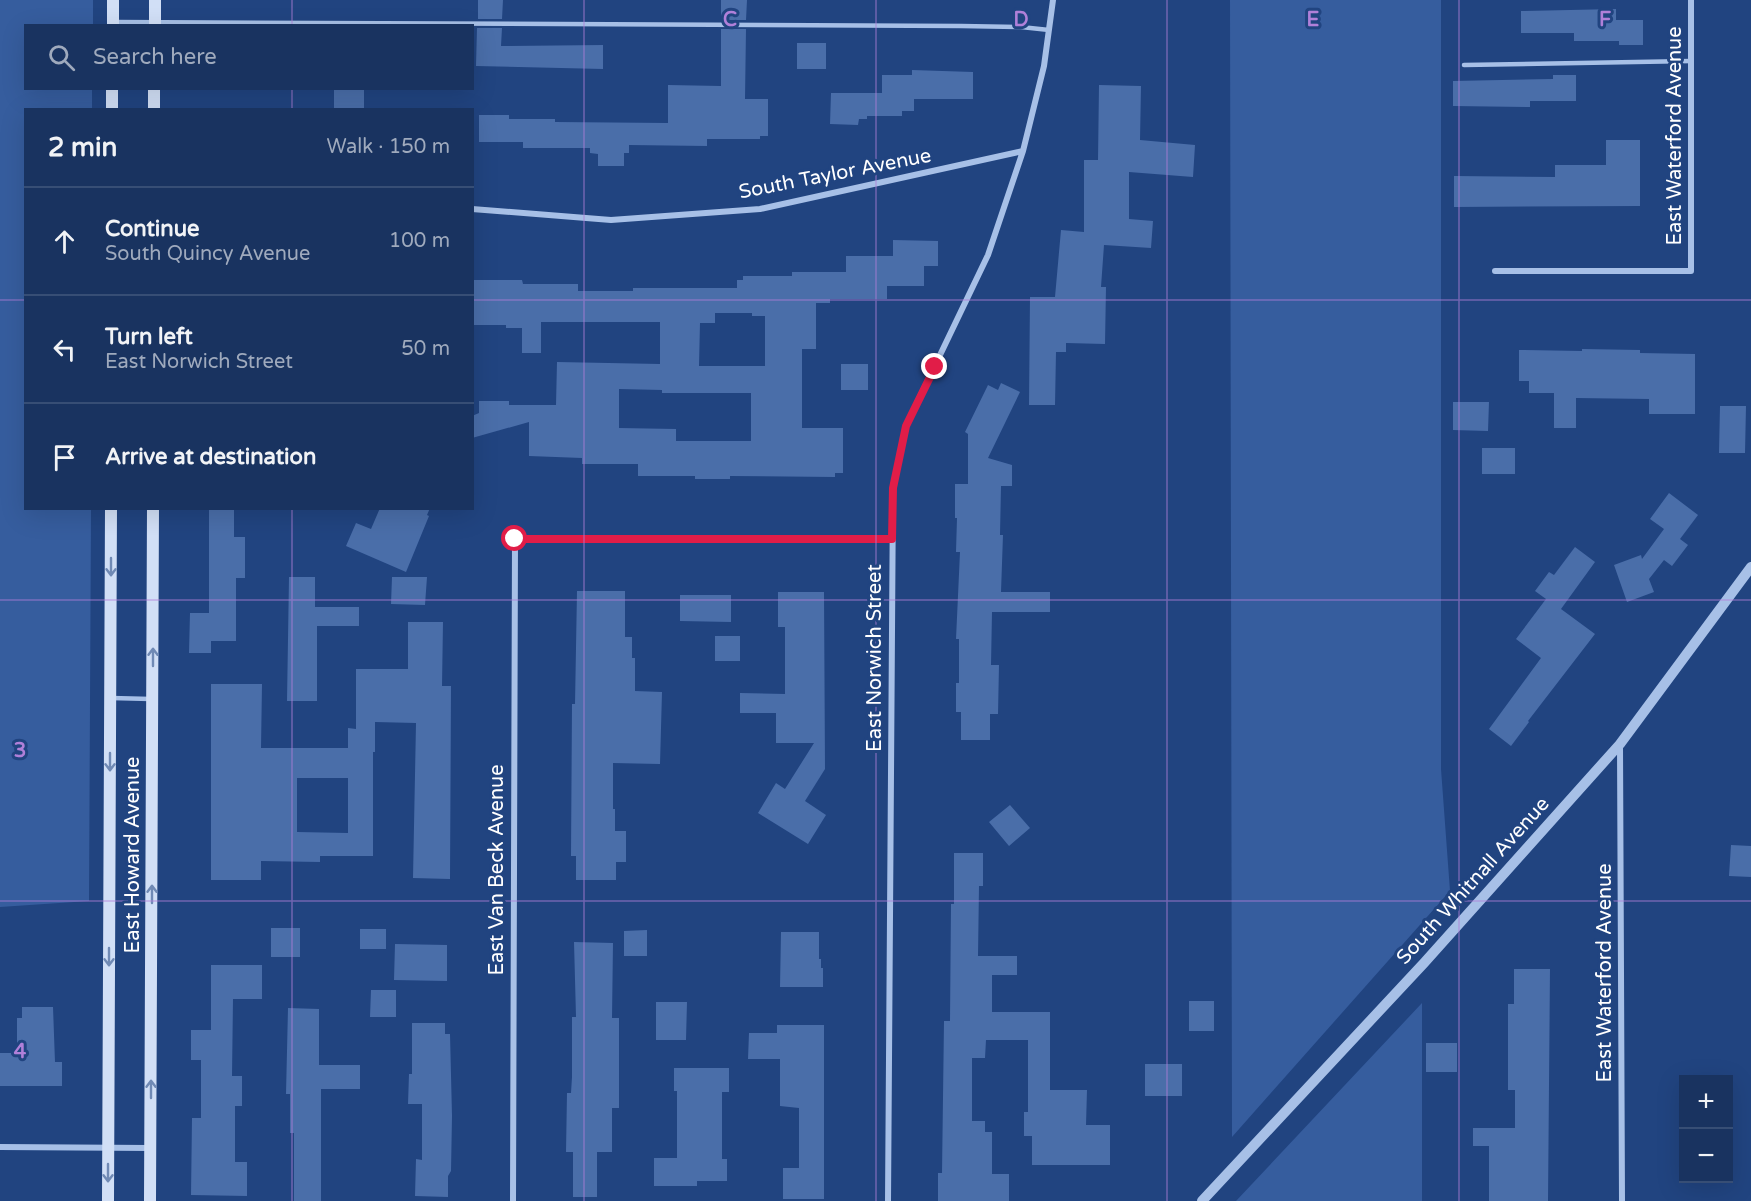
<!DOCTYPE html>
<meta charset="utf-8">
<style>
:root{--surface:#193360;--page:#223b66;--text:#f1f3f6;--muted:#9faabd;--line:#374e75}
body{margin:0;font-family:"Varela Round",sans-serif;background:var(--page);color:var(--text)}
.controls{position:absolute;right:18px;bottom:18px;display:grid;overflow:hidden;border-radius:0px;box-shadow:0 6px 24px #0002}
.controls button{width:54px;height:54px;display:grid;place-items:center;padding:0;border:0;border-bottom:2px solid var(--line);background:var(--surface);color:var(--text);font:30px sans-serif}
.stop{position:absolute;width:18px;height:18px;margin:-14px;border:4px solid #e11d48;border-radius:50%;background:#fff}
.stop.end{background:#e11d48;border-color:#fff;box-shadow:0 2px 6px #0008}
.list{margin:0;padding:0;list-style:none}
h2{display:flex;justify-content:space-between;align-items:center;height:78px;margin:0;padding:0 24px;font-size:26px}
h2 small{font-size:20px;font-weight:400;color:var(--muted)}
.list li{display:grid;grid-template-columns:39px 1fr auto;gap:18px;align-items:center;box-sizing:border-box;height:108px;padding:0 24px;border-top:2px solid var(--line)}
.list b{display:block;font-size:22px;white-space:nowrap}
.list p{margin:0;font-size:20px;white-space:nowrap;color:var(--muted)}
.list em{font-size:20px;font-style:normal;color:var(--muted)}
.icon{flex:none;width:33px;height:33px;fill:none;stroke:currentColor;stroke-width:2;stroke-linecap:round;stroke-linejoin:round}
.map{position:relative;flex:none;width:1751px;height:1201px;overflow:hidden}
.search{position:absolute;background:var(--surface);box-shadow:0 6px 24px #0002;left:24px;top:24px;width:450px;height:66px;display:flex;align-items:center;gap:15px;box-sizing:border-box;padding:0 21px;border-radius:0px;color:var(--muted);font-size:22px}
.panel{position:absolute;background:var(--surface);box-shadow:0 6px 24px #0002;left:24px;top:108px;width:450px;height:402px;border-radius:0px}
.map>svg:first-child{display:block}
.green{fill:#365d9e}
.building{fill:#4a6ea9;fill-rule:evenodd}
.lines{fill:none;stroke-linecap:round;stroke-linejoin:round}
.service{stroke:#a7c0e7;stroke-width:4.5}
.minor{stroke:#a7c0e7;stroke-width:6}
.tertiary{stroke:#a7c0e7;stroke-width:10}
.secondary{stroke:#d1dff6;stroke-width:12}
.oneway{stroke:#708ab5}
.route{stroke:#e11d48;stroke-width:8}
.grid{fill:none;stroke:#b080d9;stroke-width:1.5;stroke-opacity:0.55}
.labels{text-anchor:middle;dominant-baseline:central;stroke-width:6;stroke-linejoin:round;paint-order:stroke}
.street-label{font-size:20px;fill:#fff;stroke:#214480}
.grid-label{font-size:20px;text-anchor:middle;font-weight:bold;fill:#b080d9;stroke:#214480;stroke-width:6;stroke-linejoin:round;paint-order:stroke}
</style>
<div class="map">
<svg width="1751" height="1201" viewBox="0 0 1751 1201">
<rect width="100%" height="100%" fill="#214480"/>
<!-- green -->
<path class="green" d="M0 0H93V25L26 26V88L92 89V109L26 110V508L91 509 89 901 0 907Z
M1230 0H1441V769L1450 891 1232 1137Z
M1422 1003V1201H1236Z"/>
<!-- building -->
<path class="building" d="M478 0H503L502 19H478Z
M721 0H747L746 20H721Z
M1616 9V20H1643V45H1619V41H1574V33H1521V11Z
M477 28H502L501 46 603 45V69L476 66Z
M721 29H746L745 99H768V136H760V139H707V146L629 145V153H624V166H598V154L590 153V148H523V142H479V115H509V119H555V122L668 123V85L721 86Z
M797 43H826V69H797Z
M912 70 973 72V99H914V111H902V116H867V119H859L858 125 830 124 831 93H882V75H912Z
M1553 75H1576V101H1530V107L1453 106V81L1553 79Z
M1099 85 1141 86 1140 140 1195 145 1193 177 1129 172V219L1153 221 1151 248 1104 245 1101 287H1106L1105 344 1066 343V352H1056L1055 405H1029L1030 297H1055L1061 230 1084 232V160H1098Z
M334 88H364V110H334Z
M1606 140H1640V206L1454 207V176L1555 177V165H1606Z
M893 240 938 241V266H924V286H887V299H830V303H816V349H802V428H843V473H835V477L730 476V479H695V476H638V464H582V458L529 456V422L472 438V416L479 413V401H509V405H556L557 362 660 364V322H541V353H522V328H506V325H472V280H522L523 284H578V291H633V288H737V280H743V276H792V272H846V256H893ZM715 313H752V316H765V366H699L700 323H715ZM619 389 662 390V393H751V441H676V429L619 428Z
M1582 349 1640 350V353L1695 354V414H1649V399L1576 398V428H1554V393H1529V381H1519V350L1582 351Z
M841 364H868V390H841Z
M1001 383 1020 392 988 458 1012 465V486H1001L1000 535H1003L1001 592H1050V612H992L991 665H999L998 714H990V740H961V712H956V683H959V639H956L960 552H956L957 518H955V484H968V434L965 432 988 385 998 390Z
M1453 402H1489L1488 431 1453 430Z
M1720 406H1746L1745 453H1719Z
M1482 448H1515V474H1482Z
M1669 493 1698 515 1680 539 1688 545 1672 566 1664 560 1649 579 1654 592 1627 602 1614 565 1641 555 1642 559 1664 529 1650 519Z
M209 508H234V537H245V578H236V641H211V653H189L190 613H209Z
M380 508H430L427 515 429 516 406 572 346 546 356 523 371 529Z
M1575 547 1595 562 1561 609 1595 634 1528 721 1529 722 1511 746 1489 729 1541 658 1516 639 1546 599 1535 591 1549 572 1554 575Z
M289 577H315V607H359V626H317V701H287Z
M392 577H427L425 605 391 604Z
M577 591H625V637H632V658H635V691L662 692 660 764 613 763V809H615V831H626V862H616V880H576V856H571L572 704H575Z
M778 592H824L825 769 805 801 826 815 808 844 758 813 776 783 785 789 814 743H776V713H740V693L785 694V627H778Z
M680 595H731V622L680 621Z
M408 622H443L442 686H451L450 879 413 878 416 723 375 722V752H373V856H320V862L261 861V880H211V684H262L261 748H348V728L356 729V669H408ZM297 778H348V833L297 832Z
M715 636H740V661H715Z
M1010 805 1030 828 1009 846 989 822Z
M1731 845 1751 846V877L1729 876Z
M954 853H983V886H979L978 956H1017V975H992V1012H1050V1090H1087L1086 1125H1110V1165H1032V1136H1024V1112H1028V1040H986L985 1058H972V1121H985V1132H992V1174H1009V1201H938V1173H942L944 1021H950L951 904H954Z
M271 928H300V957H271Z
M360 929H386V949H360Z
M647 930V956H624V931Z
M781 932H819V959H821V968H823V987H780Z
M574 942 613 943 612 1018H619V1108H612V1152H597V1197H573V1152H566L567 1093H571L572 1077V1017H576Z
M395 944 447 945V981L394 980Z
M211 965H262V999H233L232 1076H242V1106H235V1162H247V1196L191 1195 192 1118H201V1060H191V1030H211Z
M1514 969H1550L1548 1201H1489V1146H1473V1128H1515V1090H1508V1004H1514Z
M371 990H396V1017H370Z
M1189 1001H1214V1031H1189Z
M656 1002H687L686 1040H656Z
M22 1007H53L55 1062H62V1086H0V1053H17V1018H22Z
M288 1008 319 1009V1065H360V1089H321V1201H294V1133H290V1094H286Z
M412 1023H445V1034H450L452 1116 451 1171 448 1176V1197L415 1196 416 1159 422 1160V1104H408L409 1074H412Z
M777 1025H824V1199H783V1168H799V1108L780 1106V1059H748L749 1033H777Z
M1426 1043H1457V1072H1426Z
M1145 1064H1182V1096H1145Z
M674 1068H729V1092H722V1159H727V1181H697V1186H654V1158H677V1091H674Z"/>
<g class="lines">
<!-- service -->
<path class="service" d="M116 22 961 26 1021 27 1049 30
M1464 65 1691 61
M111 698 151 699"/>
<!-- minor -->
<path class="minor" d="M472 209 611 220 760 209 1023 151
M1495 271H1691V0
M1620 746 1622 1201
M0 1147 150 1148
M513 1201 515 539H892
M888 1201 893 488 906 426 988 255 1023 151 1044 66 1053 0"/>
<!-- tertiary -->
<path class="tertiary" d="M1202 1201 1424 963 1620 744 1751 567"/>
<!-- secondary -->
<path class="secondary" d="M113 26V0
M155 26V0
M112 110V88
M154 110V88
M108 1201 111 508
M150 1201 153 508"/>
</g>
<!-- one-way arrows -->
<defs><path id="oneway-shaft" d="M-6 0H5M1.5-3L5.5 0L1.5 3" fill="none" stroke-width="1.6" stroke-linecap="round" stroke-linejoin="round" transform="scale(1.5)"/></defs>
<g class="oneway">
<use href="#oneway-shaft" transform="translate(111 567) rotate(90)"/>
<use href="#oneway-shaft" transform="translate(153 657) rotate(-90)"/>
<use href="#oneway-shaft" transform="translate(110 762) rotate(90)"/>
<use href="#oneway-shaft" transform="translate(152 894) rotate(-90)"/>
<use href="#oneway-shaft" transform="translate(109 957) rotate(90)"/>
<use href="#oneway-shaft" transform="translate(151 1089) rotate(-90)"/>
<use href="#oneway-shaft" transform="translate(108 1173) rotate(90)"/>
</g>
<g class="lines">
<!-- route -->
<path class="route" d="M515 539H892L893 488 906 426 935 367"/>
</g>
<!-- grid -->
<path class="grid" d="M292 0V26M584 0V1201M876 0V1201M1167 0V1201M1459 0V1201M292 88V110M0 300H26M472 300H1751M292 508V1201M0 600H1751M0 901H1751"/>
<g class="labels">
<!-- street labels -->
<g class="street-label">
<text transform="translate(1675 136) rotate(-90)">East Waterford Avenue</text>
<text transform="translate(835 174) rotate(-11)">South Taylor Avenue</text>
<text transform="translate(875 658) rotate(-90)">East Norwich Street</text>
<text transform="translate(133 855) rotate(-90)">East Howard Avenue</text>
<text transform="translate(497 870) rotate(-90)">East Van Beck Avenue</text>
<text transform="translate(1473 881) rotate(-48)">South Whitnall Avenue</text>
<text transform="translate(1605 973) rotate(-90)">East Waterford Avenue</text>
</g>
</g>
<g class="grid-label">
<text x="730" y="26">C</text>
<text x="1021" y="26">D</text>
<text x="1313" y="26">E</text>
<text x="1605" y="26">F</text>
<text x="20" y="757">3</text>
<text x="20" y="1058">4</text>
</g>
</svg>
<div class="controls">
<button>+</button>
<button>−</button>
</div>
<div class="stop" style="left:515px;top:539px"></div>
<div class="stop end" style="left:935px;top:367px"></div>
<div class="search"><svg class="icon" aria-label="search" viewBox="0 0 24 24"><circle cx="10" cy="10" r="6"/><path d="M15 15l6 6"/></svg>Search here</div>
<section class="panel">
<h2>2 min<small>Walk · 150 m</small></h2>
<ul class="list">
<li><svg class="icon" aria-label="ahead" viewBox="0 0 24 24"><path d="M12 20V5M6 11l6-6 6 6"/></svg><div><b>Continue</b><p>South Quincy Avenue</p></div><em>100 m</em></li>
<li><svg class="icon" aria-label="left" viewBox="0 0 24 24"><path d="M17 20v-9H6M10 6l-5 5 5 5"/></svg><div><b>Turn left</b><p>East Norwich Street</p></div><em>50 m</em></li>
<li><svg class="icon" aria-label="arrive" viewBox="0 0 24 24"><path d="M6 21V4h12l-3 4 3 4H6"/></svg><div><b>Arrive at destination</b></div></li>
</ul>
</section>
</div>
